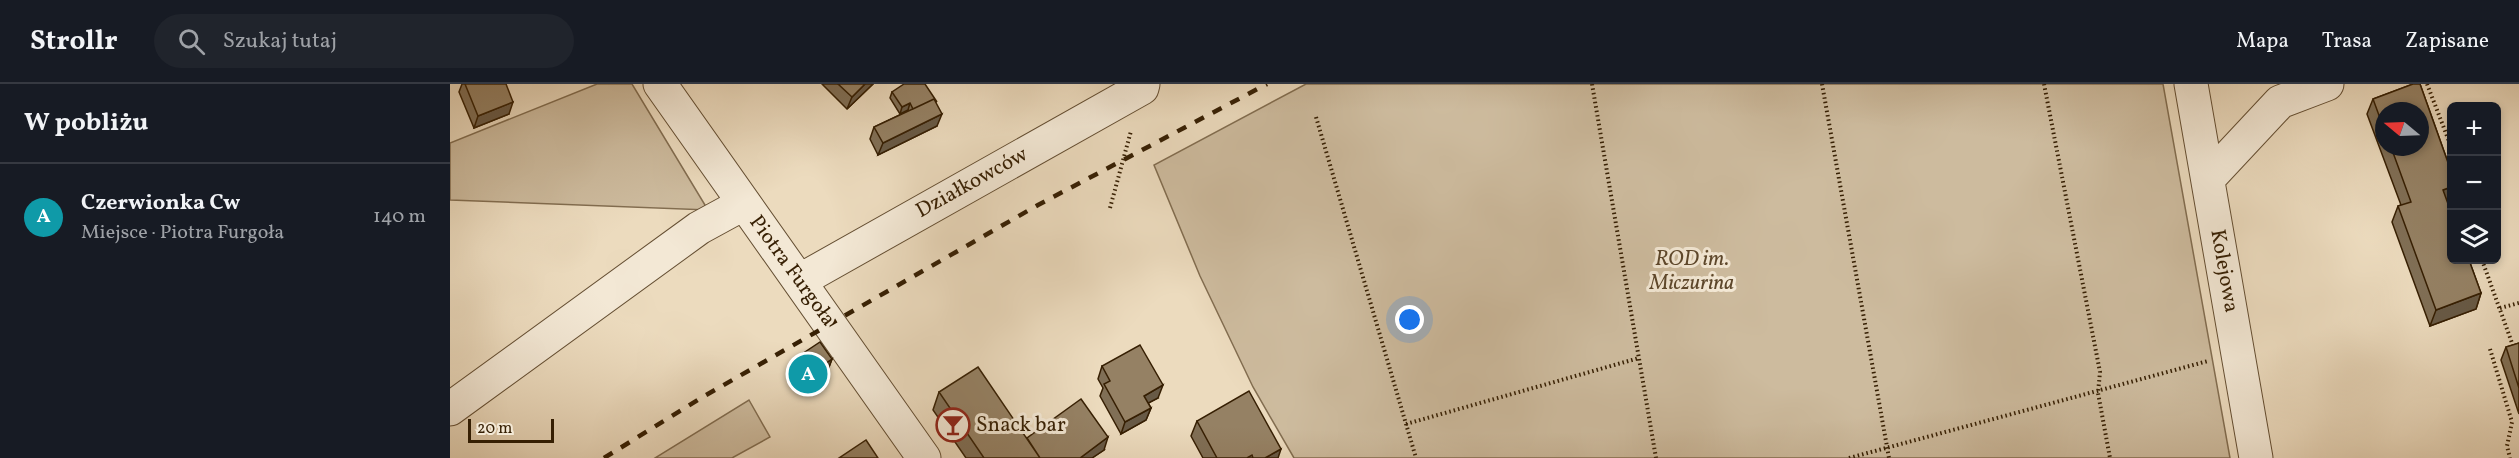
<!DOCTYPE html>
<html lang="pl">
<meta charset="utf-8">
<style>
:root{--surface:#171b24;--page:#20242c;--text:#f1f3f6;--muted:#9ea1a6;--line:#363941;--accent:#0f766e}
body{margin:0;font-family:Vollkorn,serif;background:var(--page);color:var(--text)}
.controls{position:absolute;right:18px;top:18px;display:grid;overflow:hidden;border-radius:9px;box-shadow:0 3px 9px #0003}
.controls button{width:54px;height:54px;display:grid;place-items:center;padding:0;border:0;border-bottom:2px solid var(--line);background:var(--surface);color:var(--text);font:30px sans-serif}
.compass{position:absolute;left:1925px;top:18px;width:54px;height:54px;border-radius:50%;background:var(--surface);box-shadow:0 3px 9px #0003;rotate:289deg}
.scale{position:absolute;left:18px;bottom:15px;width:86px;box-sizing:border-box;padding-left:6px;border:3px solid #361f03;border-top:0;font-size:16px;line-height:21px;white-space:nowrap;color:#361f03;-webkit-text-stroke:4px #f3e8d5;paint-order:stroke}
.you{position:absolute;left:960px;top:236px;width:21px;height:21px;margin:-15px;border:4px solid #fff;border-radius:50%;background:#1a73e8;box-shadow:0 0 0 9px #1a73e833}
.badge{display:grid;place-items:center;width:39px;height:39px;border-radius:50%;background:var(--accent);color:#fff;font-size:20px;font-weight:700}
.pin{position:absolute;translate:-50% -50%;border:3px solid #fff;box-shadow:0 2px 6px #0006}
.list{margin:0;padding:0;list-style:none}
h2{display:flex;justify-content:space-between;align-items:center;height:78px;margin:0;padding:0 24px;font-size:26px}
h2 small{font-size:20px;font-weight:400;color:var(--muted)}
.list li{display:grid;grid-template-columns:39px 1fr auto;gap:18px;align-items:center;box-sizing:border-box;height:108px;padding:0 24px;border-top:2px solid var(--line)}
.list b{display:block;font-size:22px;white-space:nowrap}
.list p{margin:0;font-size:20px;white-space:nowrap;color:var(--muted)}
.list em{font-size:20px;font-style:normal;color:var(--muted)}
.icon{flex:none;width:33px;height:33px;fill:none;stroke:currentColor;stroke-width:2;stroke-linecap:round;stroke-linejoin:round}
.map{position:relative;flex:none;width:2069px;height:374px;overflow:hidden}
header{display:flex;align-items:center;gap:36px;box-sizing:border-box;height:84px;padding:0 30px;background:var(--surface);border-bottom:2px solid var(--line)}
header strong{font-size:28px}
nav{display:flex;gap:33px;margin-inline-start:auto;font-size:21px}
.search{width:420px;height:54px;background:var(--page);display:flex;align-items:center;gap:15px;box-sizing:border-box;padding:0 21px;border-radius:33px;color:var(--muted);font-size:22px}
main{display:flex}
aside{flex:1;background:var(--surface)}
.map>svg:first-child{display:block}
.green{fill:#cdbb9e;stroke:#826d50;stroke-width:1.5}
.lines{fill:none;stroke-linecap:round;stroke-linejoin:round}
.minor-casing{stroke:#644e32;stroke-width:35}
.path{stroke:#361f03;stroke-width:4;stroke-dasharray:1.5 3;stroke-linecap:butt}
.minor{stroke:#f3e8d5;stroke-width:33}
.rail{stroke:#361f03;stroke-width:4.5;stroke-dasharray:10 10;stroke-linecap:butt}
.wall{fill:#806f56;stroke:#361f03;stroke-width:1.5;fill-rule:evenodd}
.shaded-wall{fill:#685a46;stroke:#361f03;stroke-width:1.5}
.building{fill:#958164;stroke:#361f03;stroke-width:1.5}
.labels{text-anchor:middle;dominant-baseline:central;stroke-width:6;stroke-linejoin:round;paint-order:stroke}
.street-label{font-size:21px;fill:#361f03;stroke:#f3e8d5}
.park-label{font-size:21px;font-style:italic;fill:#5c462a;stroke:#f3e8d5}
.poi-label{font-size:21px;fill:#361f03;stroke:#f3e8d5;text-anchor:start}
</style>
<header>
<strong>Strollr</strong>
<div class="search"><svg class="icon" aria-label="search" viewBox="0 0 24 24"><circle cx="10" cy="10" r="6"/><path d="M15 15l6 6"/></svg>Szukaj tutaj</div>
<nav><a>Mapa</a><a>Trasa</a><a>Zapisane</a></nav>
</header>
<main>
<aside>
<h2>W pobliżu<small></small></h2>
<ul class="list">
<li><span class="badge" style="background:#0f9aa8">A</span><div><b>Czerwionka Cw</b><p>Miejsce · Piotra Furgoła</p></div><em>140 m</em></li>
</ul>
</aside>
<div class="map">
<svg width="2069" height="374" viewBox="0 0 2069 374">
<rect width="100%" height="100%" fill="#ecdbbe"/>
<filter id="stains"><feTurbulence type="fractalNoise" baseFrequency=".00333" numOctaves="4"/><feColorMatrix values="0 0 0 0 .2 0 0 0 0 .09 0 0 0 0 .02 0 0 0 .5 -.17"/></filter>
<radialGradient id="worn" r=".72"><stop offset=".6" stop-color="#630" stop-opacity="0"/><stop offset="1" stop-color="#630" stop-opacity=".3"/></radialGradient>
<!-- green -->
<path class="green" d="M147 0H182L258 126 0 116V59Z
M856 0H1713L1780 374H844L803 303 750 192 704 81Z
M299 316 320 353 282 374H205Z"/>
<g class="lines">
<defs>
<path id="minor" d="M210 0 474 374
M1741 0 1806 374
M1758 95 1830 18 1877 0
M349 197 692 4 693 0
M0 325 249 144 293 120"/>
</defs>
<!-- minor casing -->
<use href="#minor" class="minor-casing"/>
<!-- path -->
<path class="path" d="M1142 0 1206 374
M1372 0 1439 374
M1594 0 1650 288 1648 309 1660 374
M1977 0 2002 65
M866 33 966 374
M660 124 681 47
M2032 176 2062 259
M2050 224 2069 219
M2040 265 2062 338 2057 362 2060 374
M956 340 1189 274
M1399 374 1758 277"/>
<!-- minor -->
<use href="#minor" class="minor"/>
<!-- rail -->
<path class="rail" d="M154 374 251 314 588 121 817 0"/>
</g>
<!-- wall -->
<path class="wall" d="M12 0H56L59 30 24 44 9 8Z
M372 0H423L397 25Z
M1963 0H1970L2001 87V116L1998 118 2001 128V176H2019L2031 209 2026 225 1980 242 1942 138 1948 122 1951 121 1917 30 1923 15ZM1934 27H1970V63H1934Z
M442 8 486 19 487 42 428 71 420 55 424 43 458 27V26L450 30 440 14Z
M2069 259V330L2051 276 2056 263Z
M346 274 382 275 376 291 352 307 340 290Z
M652 282 708 314 698 319 701 324 696 336 671 350 650 312 653 304 648 295Z
M489 308 577 354 654 366 642 374H516L483 326Z
M747 337 828 374H753L741 352Z"/>
<!-- shaded-wall -->
<path class="shaded-wall" d="M415 0H423L397 25 402 13Z
M63 18 59 30 24 44 28 32Z
M460 19 458 26 450 30 452 23Z
M492 30 487 42 428 71 433 59Z
M2001 103V116L1988 121 1993 106Z
M2031 209 2026 225 1980 242 1986 226Z
M382 275 376 291 352 307 357 292Z
M713 301 708 314 689 324 694 312Z
M701 324 696 336 671 350 675 338Z
M658 353 654 366 642 374H630Z
M831 365 828 374H815Z"/>
<!-- building -->
<path class="building" d="M15 0H56L63 18 28 32Z
M388 0H415L402 13Z
M454 0H475L487 18 484 15 463 25 460 19 452 23 442 8Z
M1963 0H1970L2001 87V103L1993 106 2001 128V176H2019L2031 209 1986 226 1948 122 1961 118 1941 63H1970V27H1934V45L1923 15Z
M484 15 492 30 433 59 424 43Z
M370 258 382 275 357 292 346 274Z
M2069 259V304L2056 263Z
M690 261 713 301 694 312 701 324 675 338 654 300 660 297 652 282Z
M528 283 590 374H534L489 308Z
M799 307 831 365 815 374H803L802 371 797 374H767L747 337Z
M631 315 658 353 630 374H590L577 354Z
M416 356 428 374H389Z"/>
<!-- icons -->
<defs>
<symbol id="bar-ring" viewBox="-11 -11 22 22"><circle r="9.5" fill="#f3e8d5" stroke="#8f2418" stroke-width="1.5"/><path d="M-6-5H6L.8 .8V4.5H3.5V6h-7V4.5H-.8V.8Z" fill="#8f2418"/></symbol>
</defs>
<g fill-rule="evenodd">
<use href="#bar-ring" x="484" y="322" width="38" height="38"/>
</g>
<g class="labels">
<!-- street labels -->
<g class="street-label">
<text transform="translate(522 99) rotate(-29)">Działkowców</text>
<text transform="translate(342 187) rotate(54)">Piotra Furgoła</text>
<text transform="translate(1774 187) rotate(80)">Kolejowa</text>
</g>
<!-- park labels -->
<g class="park-label">
<text x="1242" y="175">ROD im.<tspan x="1242" dy="24">Miczurina</tspan></text>
</g>
<!-- poi labels -->
<g class="poi-label">
<text x="526" y="341">Snack bar</text>
</g>
</g>
<rect width="100%" height="100%" filter="url(#stains)"/>
<rect width="100%" height="100%" fill="url(#worn)"/>
</svg>
<div class="controls">
<button>+</button>
<button>−</button>
<button><svg class="icon" aria-label="layers" viewBox="0 0 24 24"><path d="M12 4l9 5-9 5-9-5zM3 14l9 5 9-5"/></svg></button>
</div>
<svg class="compass" viewBox="-18 -18 36 36"><path d="M0-13l5 13h-10z" fill="#e53935"/><path d="M0 13l5-13h-10z" fill="#9ea1a6"/></svg>
<div class="scale">20 m</div>
<div class="you"></div>
<div class="pin badge" style="left:358px;top:290px;background:#0f9aa8">A</div>
</div>
</main>
